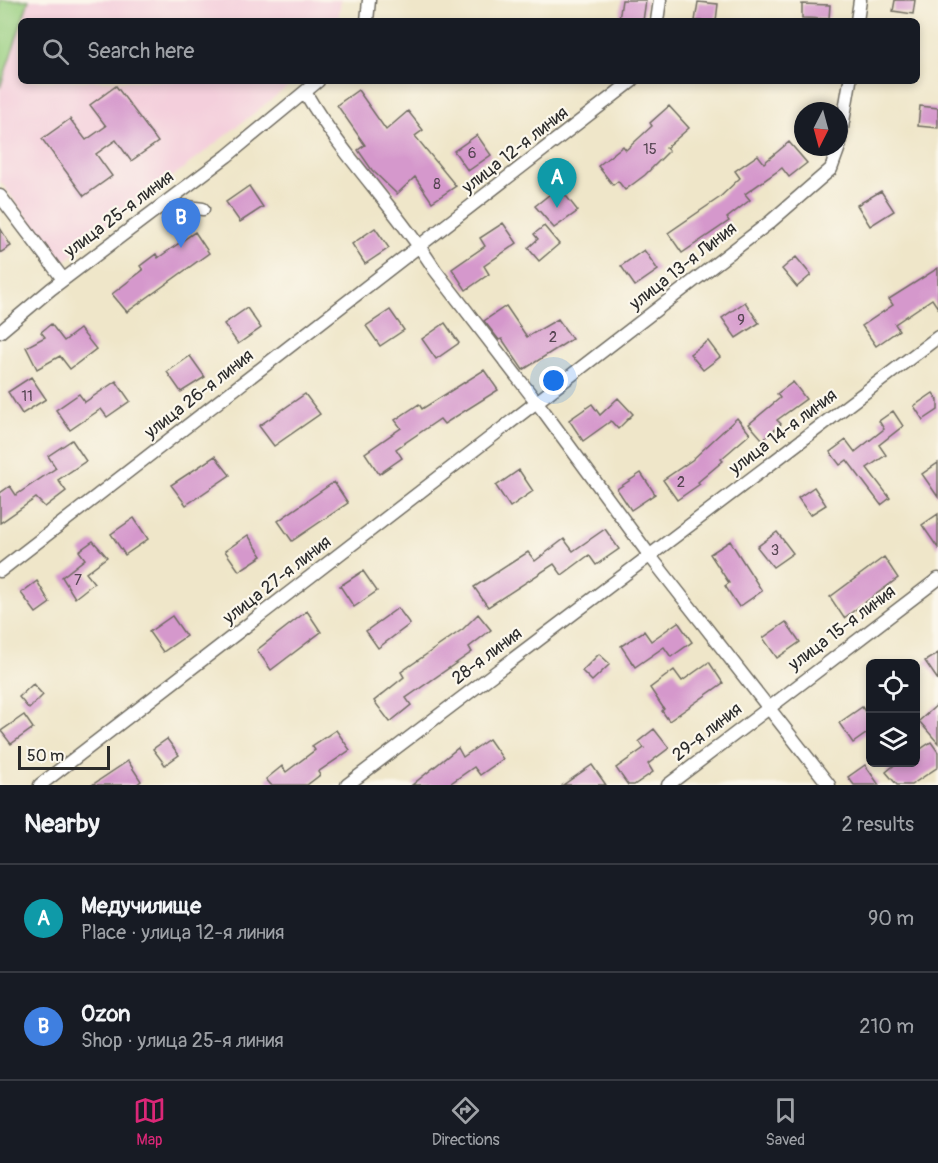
<!DOCTYPE html>
<meta charset="utf-8">
<style>
:root{--surface:#171b24;--page:#242831;--text:#f1f3f6;--muted:#9ea1a6;--line:#363941;--accent:#db2777}
body{margin:0;font-family:Pangolin,sans-serif;background:var(--page);color:var(--text)}
.controls{position:absolute;right:18px;bottom:18px;display:grid;overflow:hidden;border-radius:9px;box-shadow:0 3px 9px #0003}
.controls button{width:54px;height:54px;display:grid;place-items:center;padding:0;border:0;border-bottom:2px solid var(--line);background:var(--surface);color:var(--text);font:30px sans-serif}
.compass{position:absolute;left:794px;top:102px;width:54px;height:54px;border-radius:50%;background:var(--surface);box-shadow:0 3px 9px #0003;rotate:186deg}
.scale{position:absolute;left:18px;bottom:15px;width:92px;box-sizing:border-box;padding-left:6px;border:3px solid #2b2b2b;border-top:0;font-size:16px;line-height:21px;white-space:nowrap;color:#2b2b2b;-webkit-text-stroke:4px #fbf7ec;paint-order:stroke}
.you{position:absolute;left:554px;top:381px;width:21px;height:21px;margin:-15px;border:4px solid #fff;border-radius:50%;background:#1a73e8;box-shadow:0 0 0 9px #1a73e833}
.badge{display:grid;place-items:center;width:39px;height:39px;border-radius:50%;background:var(--accent);color:#fff;font-size:20px;font-weight:700}
.pin{position:absolute;translate:-50% -50px;filter:drop-shadow(0 2px 3px #0008)}
.pin::after{content:'';position:absolute;top:32px;width:21px;height:18px;background:inherit;clip-path:polygon(0 0,100% 0,50% 100%)}
.list{margin:0;padding:0;list-style:none}
h2{display:flex;justify-content:space-between;align-items:center;height:78px;margin:0;padding:0 24px;font-size:26px}
h2 small{font-size:20px;font-weight:400;color:var(--muted)}
.list li{display:grid;grid-template-columns:39px 1fr auto;gap:18px;align-items:center;box-sizing:border-box;height:108px;padding:0 24px;border-top:2px solid var(--line)}
.list b{display:block;font-size:22px;white-space:nowrap}
.list p{margin:0;font-size:20px;white-space:nowrap;color:var(--muted)}
.list em{font-size:20px;font-style:normal;color:var(--muted)}
.icon{flex:none;width:33px;height:33px;fill:none;stroke:currentColor;stroke-width:2;stroke-linecap:round;stroke-linejoin:round}
.map{position:relative;flex:none;width:938px;height:785px;overflow:hidden}
.search{position:absolute;background:var(--surface);box-shadow:0 3px 9px #0003;left:18px;right:18px;top:18px;height:66px;display:flex;align-items:center;gap:15px;box-sizing:border-box;padding:0 21px;border-radius:9px;color:var(--muted);font-size:22px}
.sheet{height:294px;background:var(--surface)}
nav{display:flex;justify-content:space-around;align-items:center;box-sizing:border-box;height:84px;border-top:2px solid var(--line);background:var(--surface);font-size:16px;color:var(--muted)}
nav a{display:grid;justify-items:center;gap:3px}
nav .on{color:var(--accent)}
.map>svg:first-child{display:block}
.built{fill:#f4cfdc}
.green{fill:#9acf81;stroke:#627d56;stroke-width:1.5}
.building{fill:#d598cc}
.lines{fill:none;stroke-linecap:round;stroke-linejoin:round}
.minor-casing{stroke:#706c62;stroke-width:15}
.minor{stroke:#fff;stroke-width:12}
.labels{text-anchor:middle;dominant-baseline:central;stroke-width:4.5;stroke-linejoin:round;paint-order:stroke}
.number-label{font-size:15px;fill:#564653}
.street-label{font-size:18px;fill:#2b2b2b;stroke:#fbf7ec}
</style>
<div class="map">
<svg width="938" height="785" viewBox="0 0 938 785">
<rect width="100%" height="100%" fill="#fbf7ec"/>
<filter id="ink" filterUnits="userSpaceOnUse"><feTurbulence type="fractalNoise" baseFrequency=".0167" numOctaves="2"/><feDisplacementMap in="SourceGraphic" scale="12" xChannelSelector="R" yChannelSelector="G"/><feConvolveMatrix kernelMatrix="1 2 1 2 8 2 1 2 1" color-interpolation-filters="sRGB"/></filter>
<filter id="wash" filterUnits="userSpaceOnUse"><feTurbulence type="fractalNoise" baseFrequency=".008" numOctaves="4" result="noise"/><feDisplacementMap in="SourceGraphic" scale="24" xChannelSelector="R" yChannelSelector="G"/><feGaussianBlur stdDeviation="1.35" result="paint"/><feColorMatrix in="noise" values="0 0 0 0 0 0 0 0 0 0 0 0 0 0 0 0 0 1.4 0 .05"/><feComposite in="paint" operator="in"/></filter>
<g filter="url(#wash)">
<rect width="100%" height="100%" fill="#efe6c9"/>
<!-- built -->
<path class="built" d="M0 0H341L338 21H21V81H295L61 264 0 181Z"/>
<!-- green -->
<path class="green" d="M0 0H29L0 88Z"/>
<g id="blocks">
<!-- building -->
<path class="building" d="M622 0H646L643 21 619 20Z
M895 0H915L913 14 893 11Z
M698 2 718 4 716 21H695Z
M802 4 830 5 829 19 802 18Z
M116 86 158 142 131 161 116 140 96 154 112 176 84 196 42 139 70 119 86 140 106 126 90 105Z
M358 90 386 130 408 111 423 130 415 136 456 186 432 202 415 177 397 194 372 170 358 150 365 145 337 105Z
M669 106 689 128 666 148 669 151 645 175 625 190 618 181 613 185 598 166 623 146 626 150 652 126 650 123Z
M920 106 938 108V128L918 126Z
M477 135 491 155 468 171 454 151Z
M789 142 807 163 789 177 782 168 745 194 750 200 727 218 729 221 682 253 668 233 719 198 740 178 735 171 758 155 764 163Z
M249 186 263 207 240 222 226 202Z
M559 187 578 211 554 228 535 206Z
M881 191 894 211 870 226 857 205Z
M503 223 517 243 484 266 489 274 466 290 452 269 485 246 480 238Z
M544 226 559 244 539 261 528 248 538 239 534 234Z
M0 228 11 246 0 253Z
M375 228 389 248 365 264 352 244Z
M195 232 209 253 127 312 112 294 143 270 140 266 156 254 158 258Z
M644 250 658 270 635 286 621 266Z
M796 257 811 275 797 287 782 269Z
M938 268V308L932 299 895 324 899 330 876 346 862 326 893 305 889 299Z
M745 302 759 323 736 338 722 318Z
M506 306 527 337 558 319 572 339 523 370 502 339 499 340 484 321Z
M247 308 261 328 238 344 224 324Z
M390 310 404 330 380 346 366 326Z
M445 323 459 343 436 359 422 339Z
M51 324 64 341 80 329 96 349 70 369 60 356 37 369 26 347 45 337 41 332Z
M708 341 720 357 703 370 690 354Z
M190 356 205 377 181 392 167 372Z
M484 370 498 390 444 424 440 419 396 449 402 458 379 474 365 453 401 428 395 420 419 404 422 409Z
M31 377 46 399 22 414 8 392Z
M116 381 130 401 107 417 101 409 70 430 56 410 79 394 85 402Z
M793 382 806 399 777 420 781 424 763 440 749 424 780 398 777 394Z
M933 393 938 400V410L923 420 914 406Z
M305 394 320 414 274 446 259 426Z
M618 398 633 414 618 429 611 421 583 441 569 420 592 404 600 415Z
M893 411 903 426 879 445 886 455 867 468 890 498 881 505 847 460 840 465 830 452 846 440 855 452 884 429 879 421Z
M737 418 750 434 721 459 723 461 698 482 700 484 677 500 663 480 692 460Z
M72 440 86 461 58 480 66 491 45 507 36 498 0 523V493L10 486 16 495 56 468 48 456Z
M215 456 230 475 186 505 171 485Z
M938 463V497L922 474Z
M519 470 533 491 510 507 496 486Z
M641 473 655 494 631 510 617 489Z
M334 482 348 503 292 541 278 521Z
M814 487 826 505 810 515 798 498Z
M938 514V548L922 525Z
M134 518 148 539 125 555 111 534Z
M605 529 619 549 596 565 589 555 562 575 554 564 488 607 474 587 528 552 535 561 564 539 573 551Z
M777 532 793 553 773 567 757 547Z
M248 535 262 556 239 571 225 551Z
M93 541 107 557 86 573 94 583 75 598 62 577 85 559 79 551Z
M730 541 762 591 739 607 725 586 729 583 710 554Z
M884 557 898 578 844 618 830 597Z
M363 571 377 591 354 607 340 586Z
M37 581 50 603 36 613 21 593Z
M398 608 410 624 378 648 366 631Z
M307 611 321 632 271 670 257 650Z
M478 614 491 630 469 647 472 652 406 698 411 705 390 722 374 701 404 677 401 672 463 629Z
M172 616 186 636 163 652 149 632Z
M678 622 692 642 671 657 664 647 635 667 621 646 644 631 651 641Z
M786 622 800 642 777 658 763 638Z
M938 653V680L925 661Z
M599 654 610 664 592 681 582 671Z
M709 662 723 683 669 721 662 711 664 709 650 688 674 670 682 681Z
M33 684 43 695 29 709 19 697Z
M938 704V743L919 721Z
M862 707 870 719V731L853 743 839 723Z
M24 715 33 728 11 744 1 731Z
M654 729 669 748 648 764 653 772 634 785H628L616 768 644 748 639 741Z
M336 730 350 750 318 772 320 775 307 785H271L266 779 282 766 286 772 315 750 312 746Z
M167 739 179 755 165 765 153 749Z
M489 739 503 759 480 775 474 767 448 785H412L458 748 463 757Z
M931 742 938 752V767L911 785H897L886 772 898 762H915V753Z
M128 761 141 781 136 785H92Z
M592 765 606 785H563Z
M865 765 879 785H854L848 777Z"/>
</g>
</g>
<g filter="url(#ink)">
<use href="#blocks" fill-opacity="0" stroke="#706c62" stroke-width="1.5"/>
<g class="lines">
<defs>
<path id="minor" d="M367 21 369 0
M657 21 660 0
M857 21 860 0
M305 92C342 156 396 208 435 270L545 413 650 556 829 785
M839 145 850 81
M0 196 63 279
M164 204 203 209
M0 332 51 289 227 156 318 81
M0 571 632 81
M40 785 770 222 831 169 839 147
M347 785 938 337
M668 785 938 579"/>
</defs>
<!-- minor casing -->
<use href="#minor" class="minor-casing"/>
<!-- minor -->
<use href="#minor" class="minor"/>
</g>
</g>
<g class="labels">
<!-- number labels -->
<g class="number-label">
<text x="650" y="149">15</text>
<text x="472" y="153">6</text>
<text x="437" y="184">8</text>
<text x="741" y="320">9</text>
<text x="553" y="337">2</text>
<text x="27" y="396">11</text>
<text x="681" y="482">2</text>
<text x="775" y="550">3</text>
<text x="78" y="580">7</text>
</g>
<!-- street labels -->
<g class="street-label">
<text transform="translate(515 150) rotate(-38)">улица 12-я линия</text>
<text transform="translate(119 214) rotate(-37)">улица 25-я линия</text>
<text transform="translate(683 266) rotate(-38)">улица 13-я Линия</text>
<text transform="translate(199 394) rotate(-38)">улица 26-я линия</text>
<text transform="translate(783 432) rotate(-37)">улица 14-я линия</text>
<text transform="translate(277 580) rotate(-38)">улица 27-я линия</text>
<text transform="translate(842 628) rotate(-37)">улица 15-я линия</text>
<text transform="translate(487 656) rotate(-37)">28-я линия</text>
<text transform="translate(707 732) rotate(-38)">29-я линия</text>
</g>
</g>
</svg>
<div class="controls">
<button><svg class="icon" aria-label="locate" viewBox="0 0 24 24"><circle cx="12" cy="12" r="6"/><path d="M12 2v4M12 18v4M2 12h4M18 12h4"/></svg></button>
<button><svg class="icon" aria-label="layers" viewBox="0 0 24 24"><path d="M12 4l9 5-9 5-9-5zM3 14l9 5 9-5"/></svg></button>
</div>
<svg class="compass" viewBox="-18 -18 36 36"><path d="M0-13l5 13h-10z" fill="#e53935"/><path d="M0 13l5-13h-10z" fill="#9ea1a6"/></svg>
<div class="scale">50 m</div>
<div class="you"></div>
<div class="pin badge" style="left:557px;top:208px;background:#0f9aa8">A</div>
<div class="pin badge" style="left:181px;top:248px;background:#3f7fe0">B</div>
<div class="search"><svg class="icon" aria-label="search" viewBox="0 0 24 24"><circle cx="10" cy="10" r="6"/><path d="M15 15l6 6"/></svg>Search here</div>
</div>
<section class="sheet">
<h2>Nearby<small>2 results</small></h2>
<ul class="list">
<li><span class="badge" style="background:#0f9aa8">A</span><div><b>Медучилище</b><p>Place · улица 12-я линия</p></div><em>90 m</em></li>
<li><span class="badge" style="background:#3f7fe0">B</span><div><b>Ozon</b><p>Shop · улица 25-я линия</p></div><em>210 m</em></li>
</ul>
</section>
<nav>
<a class="on"><svg class="icon" aria-label="map" viewBox="0 0 24 24"><path d="M3 6l6-2 6 2 6-2v14l-6 2-6-2-6 2zM9 4v14M15 6v14"/></svg>Map</a>
<a><svg class="icon" aria-label="directions" viewBox="0 0 24 24"><path d="M12 3l9 9-9 9-9-9zM9 14v-3h6M13 9l2 2-2 2"/></svg>Directions</a>
<a><svg class="icon" aria-label="saved" viewBox="0 0 24 24"><path d="M7 4h10v16l-5-4-5 4z"/></svg>Saved</a>
</nav>
